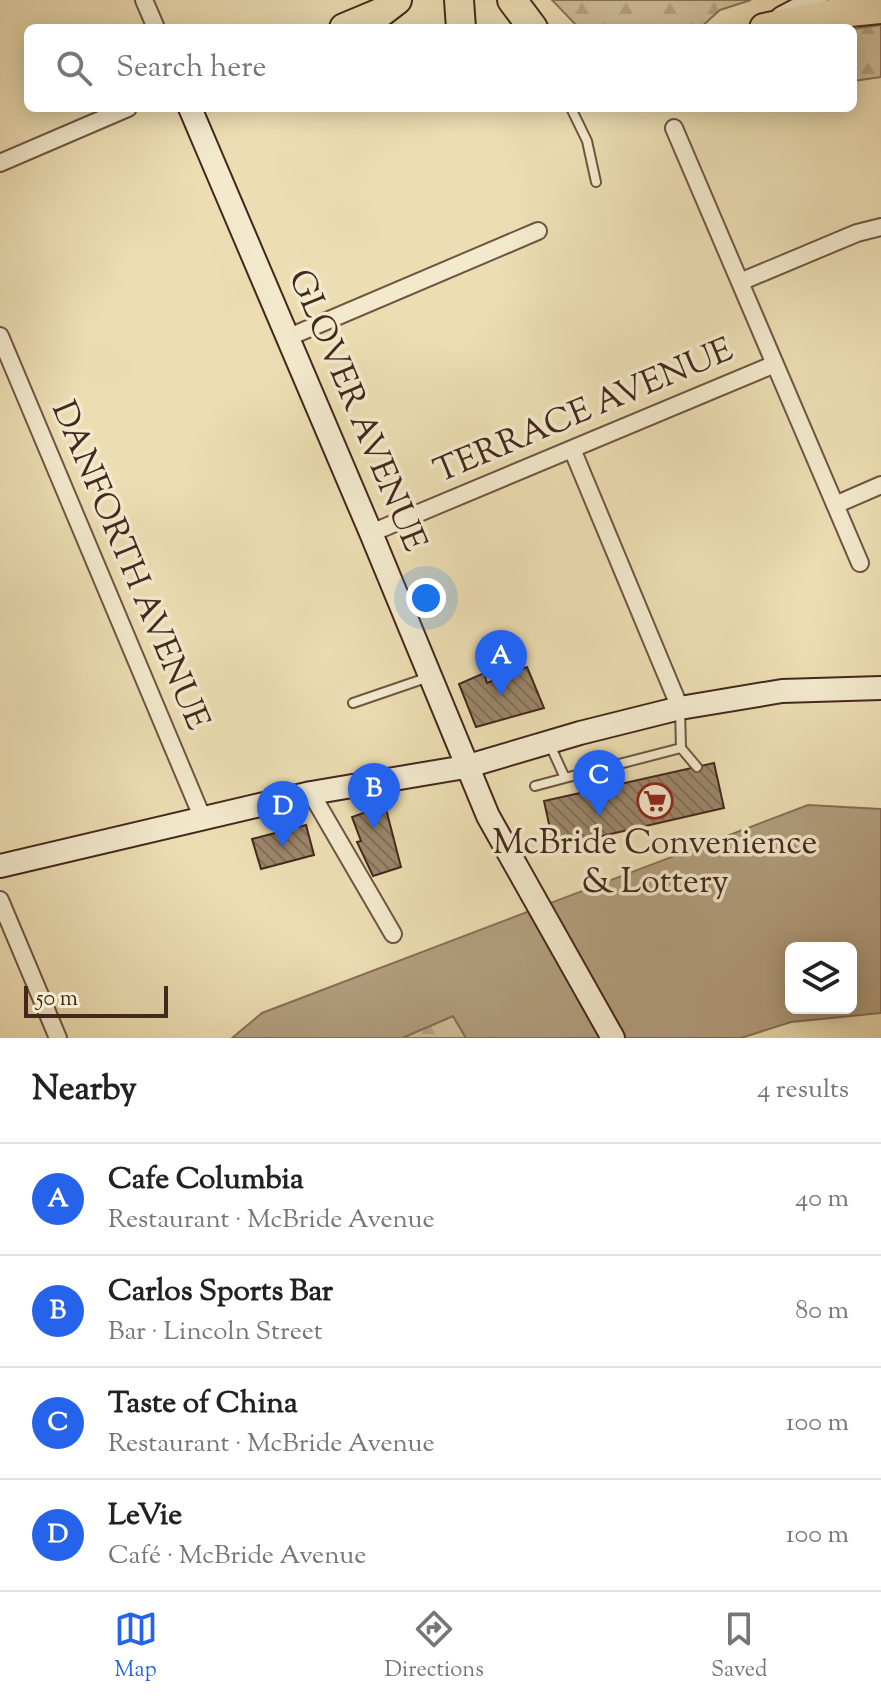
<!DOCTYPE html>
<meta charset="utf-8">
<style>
:root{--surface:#fff;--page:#f2f2f2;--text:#222;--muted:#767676;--line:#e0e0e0;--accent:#2563eb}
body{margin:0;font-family:"Sorts Mill Goudy",serif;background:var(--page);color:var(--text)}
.controls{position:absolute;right:24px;bottom:24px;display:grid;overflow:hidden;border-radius:12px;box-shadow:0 4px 20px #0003}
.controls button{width:72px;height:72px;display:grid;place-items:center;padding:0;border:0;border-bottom:2px solid var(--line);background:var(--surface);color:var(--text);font:40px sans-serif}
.scale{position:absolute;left:24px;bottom:20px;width:144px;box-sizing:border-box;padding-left:8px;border:4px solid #45281d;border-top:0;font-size:22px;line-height:28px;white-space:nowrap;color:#45281d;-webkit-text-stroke:6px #f3e9cd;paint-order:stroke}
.you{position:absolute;left:426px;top:598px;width:28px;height:28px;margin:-20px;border:6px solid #fff;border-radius:50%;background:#1a73e8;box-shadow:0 0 0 12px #1a73e833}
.badge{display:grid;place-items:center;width:52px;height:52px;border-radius:50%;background:var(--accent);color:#fff;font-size:26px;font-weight:700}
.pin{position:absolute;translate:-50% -66px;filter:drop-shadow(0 2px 4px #0008)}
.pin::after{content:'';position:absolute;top:42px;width:28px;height:24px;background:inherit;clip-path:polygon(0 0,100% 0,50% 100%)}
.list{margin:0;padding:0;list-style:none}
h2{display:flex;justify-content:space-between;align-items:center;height:104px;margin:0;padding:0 32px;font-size:34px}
h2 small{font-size:26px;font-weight:400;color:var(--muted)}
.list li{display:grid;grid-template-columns:52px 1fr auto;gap:24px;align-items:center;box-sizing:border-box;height:112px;padding:0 32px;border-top:2px solid var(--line)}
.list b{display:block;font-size:30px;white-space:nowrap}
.list p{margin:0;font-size:26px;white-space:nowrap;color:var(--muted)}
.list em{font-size:26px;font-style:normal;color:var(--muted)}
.icon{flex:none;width:44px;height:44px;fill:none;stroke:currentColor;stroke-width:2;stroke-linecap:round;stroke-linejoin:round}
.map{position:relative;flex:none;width:881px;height:1038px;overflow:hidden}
.search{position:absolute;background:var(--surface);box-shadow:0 4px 20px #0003;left:24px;right:24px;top:24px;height:88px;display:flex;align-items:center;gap:20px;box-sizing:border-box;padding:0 28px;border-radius:12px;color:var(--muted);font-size:30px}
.sheet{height:552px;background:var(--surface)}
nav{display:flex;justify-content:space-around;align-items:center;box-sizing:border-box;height:112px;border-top:2px solid var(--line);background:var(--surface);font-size:22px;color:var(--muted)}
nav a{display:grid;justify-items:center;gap:4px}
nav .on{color:var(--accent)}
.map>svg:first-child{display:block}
.forest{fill:url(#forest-firs);stroke:#8a735b;stroke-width:2}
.water{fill:#b39f7f;stroke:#876f58;stroke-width:2;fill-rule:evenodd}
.building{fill:url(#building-back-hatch);stroke:#45281d;stroke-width:2}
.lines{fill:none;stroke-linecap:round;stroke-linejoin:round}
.lane-casing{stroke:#6f5542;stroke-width:12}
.street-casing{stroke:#6f5542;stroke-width:20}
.secondary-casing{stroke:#45281d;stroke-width:26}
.highway-casing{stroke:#45281d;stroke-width:32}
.lane{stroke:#f3e9cd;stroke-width:8}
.street{stroke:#f3e9cd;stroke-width:16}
.secondary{stroke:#f3e9cd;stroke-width:22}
.highway{stroke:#ecddb2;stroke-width:28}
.labels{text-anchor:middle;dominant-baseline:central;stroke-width:7;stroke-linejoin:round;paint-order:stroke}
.street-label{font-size:34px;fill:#45281d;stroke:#f3e9cd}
.poi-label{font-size:34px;fill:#45281d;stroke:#f3e9cd}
</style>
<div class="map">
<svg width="881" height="1038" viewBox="0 0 881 1038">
<defs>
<pattern id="forest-firs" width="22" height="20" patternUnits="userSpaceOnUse" patternTransform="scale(2)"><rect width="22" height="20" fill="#d0be99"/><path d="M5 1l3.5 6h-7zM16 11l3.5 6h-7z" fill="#b4a383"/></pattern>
<pattern id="building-back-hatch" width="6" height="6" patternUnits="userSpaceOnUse" patternTransform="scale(2)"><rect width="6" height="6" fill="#9c866a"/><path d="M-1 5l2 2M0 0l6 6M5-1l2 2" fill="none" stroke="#816e57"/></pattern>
</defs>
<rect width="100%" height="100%" fill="#ecddb2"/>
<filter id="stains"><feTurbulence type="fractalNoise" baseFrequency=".0025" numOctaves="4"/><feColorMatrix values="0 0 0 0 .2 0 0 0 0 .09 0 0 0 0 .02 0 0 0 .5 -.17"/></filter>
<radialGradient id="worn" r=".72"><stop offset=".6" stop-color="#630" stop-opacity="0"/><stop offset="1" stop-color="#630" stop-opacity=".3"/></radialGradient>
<!-- forest -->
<path class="forest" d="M552 0H751L720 10 700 28H579Z
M881 25V77L853 81V29Z
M453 1016 466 1038H402Z"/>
<!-- water -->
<path class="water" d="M808 805 881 809V1013L791 1022 741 1038H466L453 1016 402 1038H232L262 1013ZM791 948H851V1008H791Z"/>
<!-- building -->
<path class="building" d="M527 667 544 708 476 727 459 684 484 673 487 683Z
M714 763 724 808 554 847 544 801Z
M385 805 401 867 373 876 357 842 361 841 352 817Z
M306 825 314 855 261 869 252 839Z"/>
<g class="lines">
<defs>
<path id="lane" d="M571 108 587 141 596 182
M353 703 429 677
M550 745 565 778 681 748 680 709
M681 748 697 767
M535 786 565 778"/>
<path id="street" d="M144 0 156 28
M674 128 860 563
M0 163 128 108
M740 282 857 233 881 227
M0 336 203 819
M289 337 538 231
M572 449 680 708
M835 505 881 485
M371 533 775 364
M311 793 393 934
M0 900 58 1038"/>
<path id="secondary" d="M782 18 816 0
M190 108 371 533 488 816 613 1038
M0 866 311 793 465 767 580 733 680 708 782 691 881 688"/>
<path id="highway" d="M459 0 461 28
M512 0 533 28
M344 28 380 13 397 0
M764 28 831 14 881 9"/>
</defs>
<!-- lane casing -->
<use href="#lane" class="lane-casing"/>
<!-- street casing -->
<use href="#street" class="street-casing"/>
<!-- secondary casing -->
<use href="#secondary" class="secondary-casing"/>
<!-- highway casing -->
<use href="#highway" class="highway-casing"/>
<!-- lane -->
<use href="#lane" class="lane"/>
<!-- street -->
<use href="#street" class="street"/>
<!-- secondary -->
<use href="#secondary" class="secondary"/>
<!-- highway -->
<use href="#highway" class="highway"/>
</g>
<!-- icons -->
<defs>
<symbol id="supermarket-ring" viewBox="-11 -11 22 22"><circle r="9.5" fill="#f3e9cd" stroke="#8f2418" stroke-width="1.5"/><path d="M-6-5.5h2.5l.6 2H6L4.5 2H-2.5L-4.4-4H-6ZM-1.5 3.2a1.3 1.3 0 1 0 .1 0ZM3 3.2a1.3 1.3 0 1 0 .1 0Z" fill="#8f2418"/></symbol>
</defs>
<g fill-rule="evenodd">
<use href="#supermarket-ring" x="635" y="781" width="40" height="40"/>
</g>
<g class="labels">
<!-- street labels -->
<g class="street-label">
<text transform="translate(356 411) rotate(67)">GLOVER AVENUE</text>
<text transform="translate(584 412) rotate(-23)">TERRACE AVENUE</text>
<text transform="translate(129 566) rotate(67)">DANFORTH AVENUE</text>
</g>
<!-- poi labels -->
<g class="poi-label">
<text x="655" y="844">McBride Convenience<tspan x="655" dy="39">&amp; Lottery</tspan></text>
</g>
</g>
<rect width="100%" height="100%" filter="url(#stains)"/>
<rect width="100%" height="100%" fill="url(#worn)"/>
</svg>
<div class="controls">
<button><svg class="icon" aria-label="layers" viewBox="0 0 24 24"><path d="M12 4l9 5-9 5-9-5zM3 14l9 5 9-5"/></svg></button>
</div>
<div class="scale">50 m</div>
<div class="you"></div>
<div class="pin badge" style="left:501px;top:696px">A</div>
<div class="pin badge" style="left:374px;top:829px">B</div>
<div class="pin badge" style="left:599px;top:816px">C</div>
<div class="pin badge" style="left:283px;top:847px">D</div>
<div class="search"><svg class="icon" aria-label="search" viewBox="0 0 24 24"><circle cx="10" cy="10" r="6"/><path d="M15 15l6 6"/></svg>Search here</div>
</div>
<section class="sheet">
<h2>Nearby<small>4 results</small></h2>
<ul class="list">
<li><span class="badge">A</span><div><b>Cafe Columbia</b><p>Restaurant · McBride Avenue</p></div><em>40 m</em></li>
<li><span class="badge">B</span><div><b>Carlos Sports Bar</b><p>Bar · Lincoln Street</p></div><em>80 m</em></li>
<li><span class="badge">C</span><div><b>Taste of China</b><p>Restaurant · McBride Avenue</p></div><em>100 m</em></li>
<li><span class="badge">D</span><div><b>LeVie</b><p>Café · McBride Avenue</p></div><em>100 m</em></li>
</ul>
</section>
<nav>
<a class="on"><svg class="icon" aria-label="map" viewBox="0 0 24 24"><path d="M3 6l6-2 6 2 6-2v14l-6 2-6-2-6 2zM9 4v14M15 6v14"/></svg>Map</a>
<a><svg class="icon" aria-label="directions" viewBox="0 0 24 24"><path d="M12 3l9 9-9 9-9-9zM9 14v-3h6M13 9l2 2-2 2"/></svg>Directions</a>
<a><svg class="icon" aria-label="saved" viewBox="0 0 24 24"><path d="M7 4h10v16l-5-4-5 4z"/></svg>Saved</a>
</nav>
